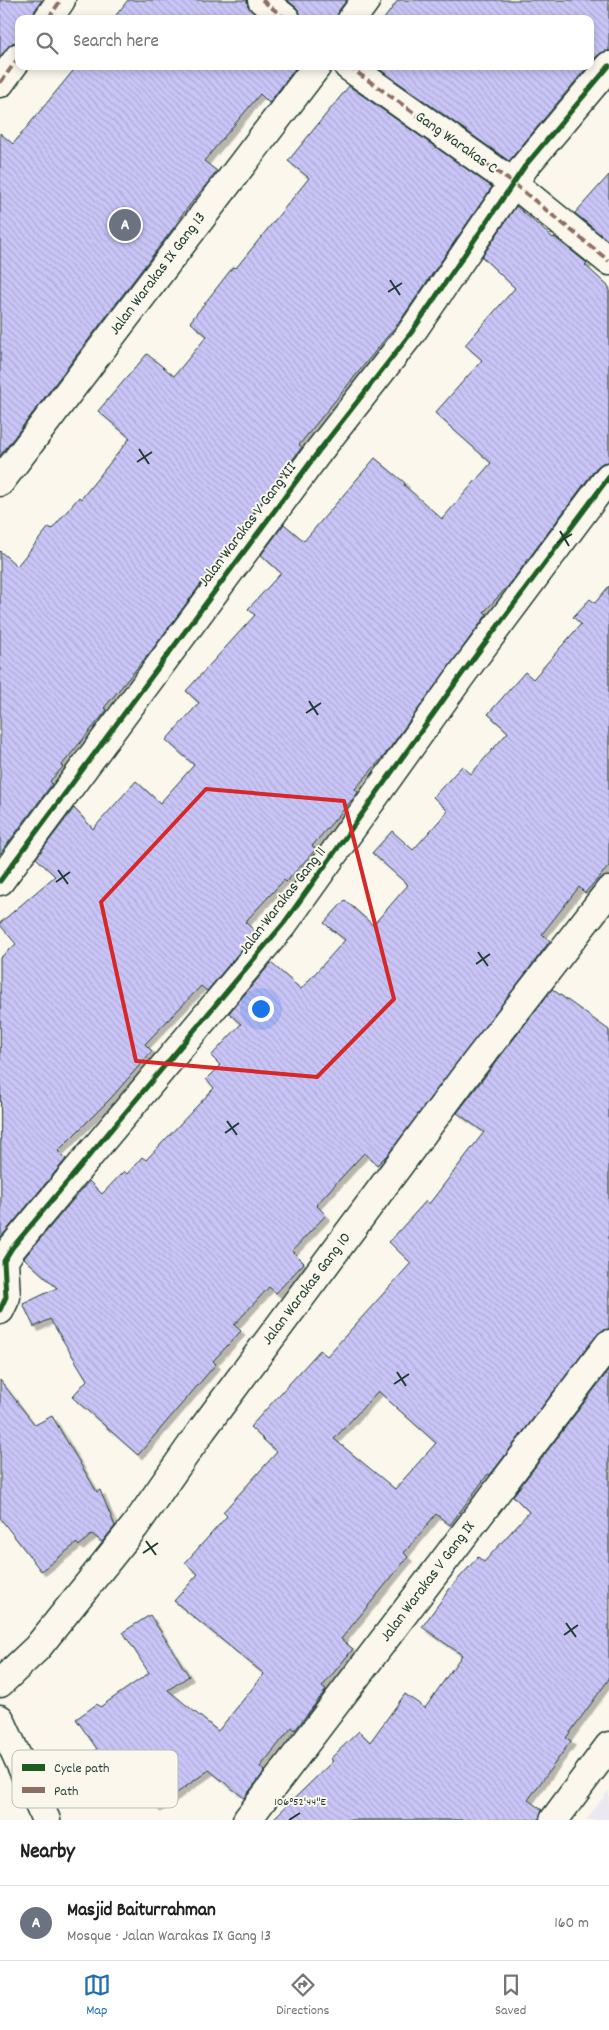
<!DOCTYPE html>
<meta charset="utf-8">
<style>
:root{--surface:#fff;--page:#f6f6f6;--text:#222;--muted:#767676;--line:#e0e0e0;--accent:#1f6fb2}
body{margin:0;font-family:Dekko,sans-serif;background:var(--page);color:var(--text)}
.you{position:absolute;left:260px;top:1008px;width:18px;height:18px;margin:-12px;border:4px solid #fff;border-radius:50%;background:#1a73e8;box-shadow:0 0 0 8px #1a73e833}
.badge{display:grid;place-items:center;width:32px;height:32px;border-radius:50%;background:var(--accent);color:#fff;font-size:16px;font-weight:700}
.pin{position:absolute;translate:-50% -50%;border:2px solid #fff;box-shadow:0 1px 5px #0006}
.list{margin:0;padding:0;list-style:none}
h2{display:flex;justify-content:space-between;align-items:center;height:65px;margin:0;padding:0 20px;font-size:21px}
h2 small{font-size:16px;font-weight:400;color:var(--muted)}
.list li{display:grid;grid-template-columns:32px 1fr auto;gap:15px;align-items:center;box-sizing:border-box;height:75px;padding:0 20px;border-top:1px solid var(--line)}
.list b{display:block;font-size:19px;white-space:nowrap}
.list p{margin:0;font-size:16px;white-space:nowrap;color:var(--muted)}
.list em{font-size:16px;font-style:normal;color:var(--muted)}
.icon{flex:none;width:28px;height:28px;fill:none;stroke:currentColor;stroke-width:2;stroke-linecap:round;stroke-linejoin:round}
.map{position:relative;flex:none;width:609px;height:1820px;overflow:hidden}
.search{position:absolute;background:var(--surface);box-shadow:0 2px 8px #0003;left:15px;right:15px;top:15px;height:55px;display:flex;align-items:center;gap:12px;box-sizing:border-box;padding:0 18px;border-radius:10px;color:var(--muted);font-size:19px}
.sheet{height:140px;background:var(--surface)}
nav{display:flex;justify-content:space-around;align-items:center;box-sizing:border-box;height:70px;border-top:1px solid var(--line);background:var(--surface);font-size:14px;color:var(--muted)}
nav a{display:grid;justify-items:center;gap:2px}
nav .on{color:var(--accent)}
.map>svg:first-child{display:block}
.built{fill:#ece8ef}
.building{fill:url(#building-back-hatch);stroke:#1f3d34;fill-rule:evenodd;filter:url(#shadow)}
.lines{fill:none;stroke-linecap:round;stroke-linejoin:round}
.minor-casing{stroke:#1f3d34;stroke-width:31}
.minor{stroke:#fbf7ec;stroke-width:28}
.quiet{stroke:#8d6e63;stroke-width:4;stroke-dasharray:8 4;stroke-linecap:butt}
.cycleway-casing{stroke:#fbf7ec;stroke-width:8}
.cycleway{stroke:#1b5e20;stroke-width:5}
.marked{fill:none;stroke:#d62828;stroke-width:4;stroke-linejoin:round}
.ticks{fill:none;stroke:#1f3d34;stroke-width:2}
.labels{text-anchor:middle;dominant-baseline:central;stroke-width:4;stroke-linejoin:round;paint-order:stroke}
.street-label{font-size:16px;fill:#1f3d34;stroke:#fbf7ec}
.key{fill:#fbf7ec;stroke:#b9bfb5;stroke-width:1}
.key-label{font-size:14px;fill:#1f3d34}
.ticks-label{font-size:12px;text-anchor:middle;fill:#1f3d34;stroke:#fbf7ec;stroke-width:4;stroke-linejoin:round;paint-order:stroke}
</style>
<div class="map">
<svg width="609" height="1820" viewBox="0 0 609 1820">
<defs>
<pattern id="building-back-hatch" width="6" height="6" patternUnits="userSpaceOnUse" patternTransform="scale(1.25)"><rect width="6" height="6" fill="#cac5f7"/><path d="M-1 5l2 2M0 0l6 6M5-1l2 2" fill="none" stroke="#adaad4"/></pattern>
<filter id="shadow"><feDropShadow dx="4.5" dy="4.5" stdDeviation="0" flood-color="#0004"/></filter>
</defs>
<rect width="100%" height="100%" fill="#fbf7ec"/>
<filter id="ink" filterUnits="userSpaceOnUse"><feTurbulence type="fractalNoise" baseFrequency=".02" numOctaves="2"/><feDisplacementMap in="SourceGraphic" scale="10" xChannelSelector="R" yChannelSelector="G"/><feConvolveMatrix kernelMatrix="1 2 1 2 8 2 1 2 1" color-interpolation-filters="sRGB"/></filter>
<g filter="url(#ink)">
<!-- built -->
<path class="built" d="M609 1790V1820H586Z"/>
<!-- building -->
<path class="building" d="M0 0H42L35 10 33 19H19V42L12 43 0 57Z
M128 0H247L248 6 261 19H113Z
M287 0H347L339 10 337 19H301L300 13 296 7Z
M398 0H609V51L603 52 597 56 590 64V19H384Z
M77 66H297L269 103 260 94 204 161 217 171 177 221 178 222 0 456V133L13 144Z
M375 66H588L509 161Z
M349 86 492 187 400 321 299 445 302 447 152 650 104 708 107 710 61 766 63 767 50 781 52 784 0 854V551L17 566 49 527 52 529 79 497 81 499 130 438 98 411 147 354 174 376 207 336 190 322 233 267 236 268 309 178 288 161Z
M609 175V238L607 240 575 213Z
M516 206 553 238 554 237 587 263 585 265 609 287V462L602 463 596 468 509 585 484 612 487 614 384 756 355 789 358 792 357 794 312 846 316 849 286 882 284 880 245 922 256 932 207 991 201 986 145 1044 152 1051 111 1098 58 1151 66 1159 1 1237 0 958 16 944 0 925V923L55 876 36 858 74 808 93 829 136 781 160 803 194 765 166 740 199 703 186 691 255 615 248 609 281 573 261 555 284 524 304 541 375 458 405 483 404 485 442 519 491 463 435 413 482 360 465 345 515 288 482 257Z
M609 586V866L585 893 579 887 542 934 550 941 389 1153 377 1165 364 1153 316 1205 326 1215 292 1251 304 1263 276 1293 269 1287 234 1325 241 1331 213 1361 216 1364 138 1455 72 1397 87 1380 50 1319 34 1327 23 1304 57 1288 24 1258 89 1181 102 1194 124 1171 127 1174 142 1157 146 1160 214 1088 206 1079 220 1065 211 1056 241 1024 229 1013 271 963 301 989 345 940 324 923 345 900 373 925 408 885 372 853 392 831 413 850 448 811 433 797 462 766 471 774 508 732 488 714 525 672 533 679 581 624 573 617 590 599 595 603Z
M552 989 609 1030V1329L603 1330 597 1335 490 1475 488 1474 450 1525 436 1514 404 1553 408 1557 341 1639 353 1649 322 1687 326 1690 295 1730 292 1727 260 1767 265 1771 244 1798 209 1770 156 1808 125 1763 95 1784 79 1762 97 1749 76 1719 97 1704 100 1707 149 1673 123 1632 150 1615 189 1676 168 1690 218 1731 264 1674 174 1601 198 1574 185 1563 227 1516 223 1512 277 1452 250 1427 320 1350 327 1356 411 1263 389 1242 426 1201 429 1204 484 1132 457 1113ZM378 1391 436 1443 395 1489 334 1439Z
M609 1370V1679L566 1738 571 1741 528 1800 542 1810 539 1820H272L333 1761 330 1759 359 1731 370 1742 405 1694 425 1708 462 1655 422 1627 451 1587 478 1557 484 1562 529 1512 513 1496Z
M0 1380 35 1425 52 1416 97 1492 100 1490 115 1526 102 1542 92 1534 79 1546 77 1543 41 1571 0 1518Z"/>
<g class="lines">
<defs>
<path id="minor" d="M262 0 286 19
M48 19 61 0
M352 19 366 0
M348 66 513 183 609 261
M0 83 19 57
M0 482 317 66
M0 881 318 452 411 333 525 166 609 66
M0 1310 6 1297 4 1261 12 1248 284 923 462 674 609 477
M0 1683 37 1648 135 1526 202 1430 466 1075 609 891
M0 1719 46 1820
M247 1820 609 1344
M554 1820 609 1746"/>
</defs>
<!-- minor casing -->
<use href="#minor" class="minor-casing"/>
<!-- minor -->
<use href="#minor" class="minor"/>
<!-- quiet -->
<path class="quiet" d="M262 0 286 19
M48 19 61 0
M348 66 513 183 609 261
M0 83 19 57"/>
<defs>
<path id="cycleway" d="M0 881 318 452 411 333 525 166 609 66
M0 1310 6 1297 4 1261 12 1248 284 923 462 674 609 477"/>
</defs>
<!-- cycleway casing -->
<use href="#cycleway" class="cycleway-casing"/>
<!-- cycleway -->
<use href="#cycleway" class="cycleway"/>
</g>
</g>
<!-- marked area -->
<path class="marked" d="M206 789 344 801 394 999 317 1077 136 1061 101 902Z"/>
<!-- ticks -->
<path class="ticks" d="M390 280 400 295M388 292 402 283M139 449 149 464M137 462 152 452M560 531 569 546M557 543 572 534M309 701 318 715M306 713 321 703M58 870 68 884M56 882 70 872M478 952 488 966M476 964 490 954M227 1121 237 1135M225 1133 239 1123M397 1372 406 1386M394 1384 409 1374M146 1541 156 1555M143 1553 158 1543M566 1623 576 1637M564 1635 578 1625M289 1820 300 1813"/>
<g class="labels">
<!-- street labels -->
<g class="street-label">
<text transform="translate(456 143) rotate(35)">Gang Warakas C</text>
<text transform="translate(158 274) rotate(-53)">Jalan Warakas IX Gang 13</text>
<text transform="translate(248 525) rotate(-53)">Jalan Warakas V Gang XII</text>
<text transform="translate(283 901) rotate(-52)">Jalan Warakas Gang 11</text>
<text transform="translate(307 1289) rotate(-53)">Jalan Warakas Gang 10</text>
<text transform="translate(428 1582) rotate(-53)">Jalan Warakas V Gang IX</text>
</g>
</g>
<!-- legend -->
<rect x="12" y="1750" width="166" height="58" rx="8" class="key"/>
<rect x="22" y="1764" width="23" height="7" fill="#1b5e20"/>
<rect x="22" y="1787" width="23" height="6" fill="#8d6e63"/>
<g class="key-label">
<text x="54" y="1772">Cycle path</text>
<text x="54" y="1795">Path</text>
</g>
<g class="ticks-label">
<text x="300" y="1805">106°52'44"E</text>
</g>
</svg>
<div class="you"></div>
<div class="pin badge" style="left:125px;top:225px;background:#6b7280">A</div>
<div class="search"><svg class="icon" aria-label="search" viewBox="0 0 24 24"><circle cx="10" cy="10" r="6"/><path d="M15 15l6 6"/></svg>Search here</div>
</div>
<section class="sheet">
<h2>Nearby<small></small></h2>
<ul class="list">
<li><span class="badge" style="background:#6b7280">A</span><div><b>Masjid Baiturrahman</b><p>Mosque · Jalan Warakas IX Gang 13</p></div><em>160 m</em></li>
</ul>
</section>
<nav>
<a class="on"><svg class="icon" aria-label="map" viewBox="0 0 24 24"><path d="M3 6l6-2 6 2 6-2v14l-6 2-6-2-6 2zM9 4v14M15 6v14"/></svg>Map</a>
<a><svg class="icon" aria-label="directions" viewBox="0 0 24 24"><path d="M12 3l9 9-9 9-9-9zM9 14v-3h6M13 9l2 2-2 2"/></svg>Directions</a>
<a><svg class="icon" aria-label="saved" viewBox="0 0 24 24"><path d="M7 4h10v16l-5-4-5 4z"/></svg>Saved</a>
</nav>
